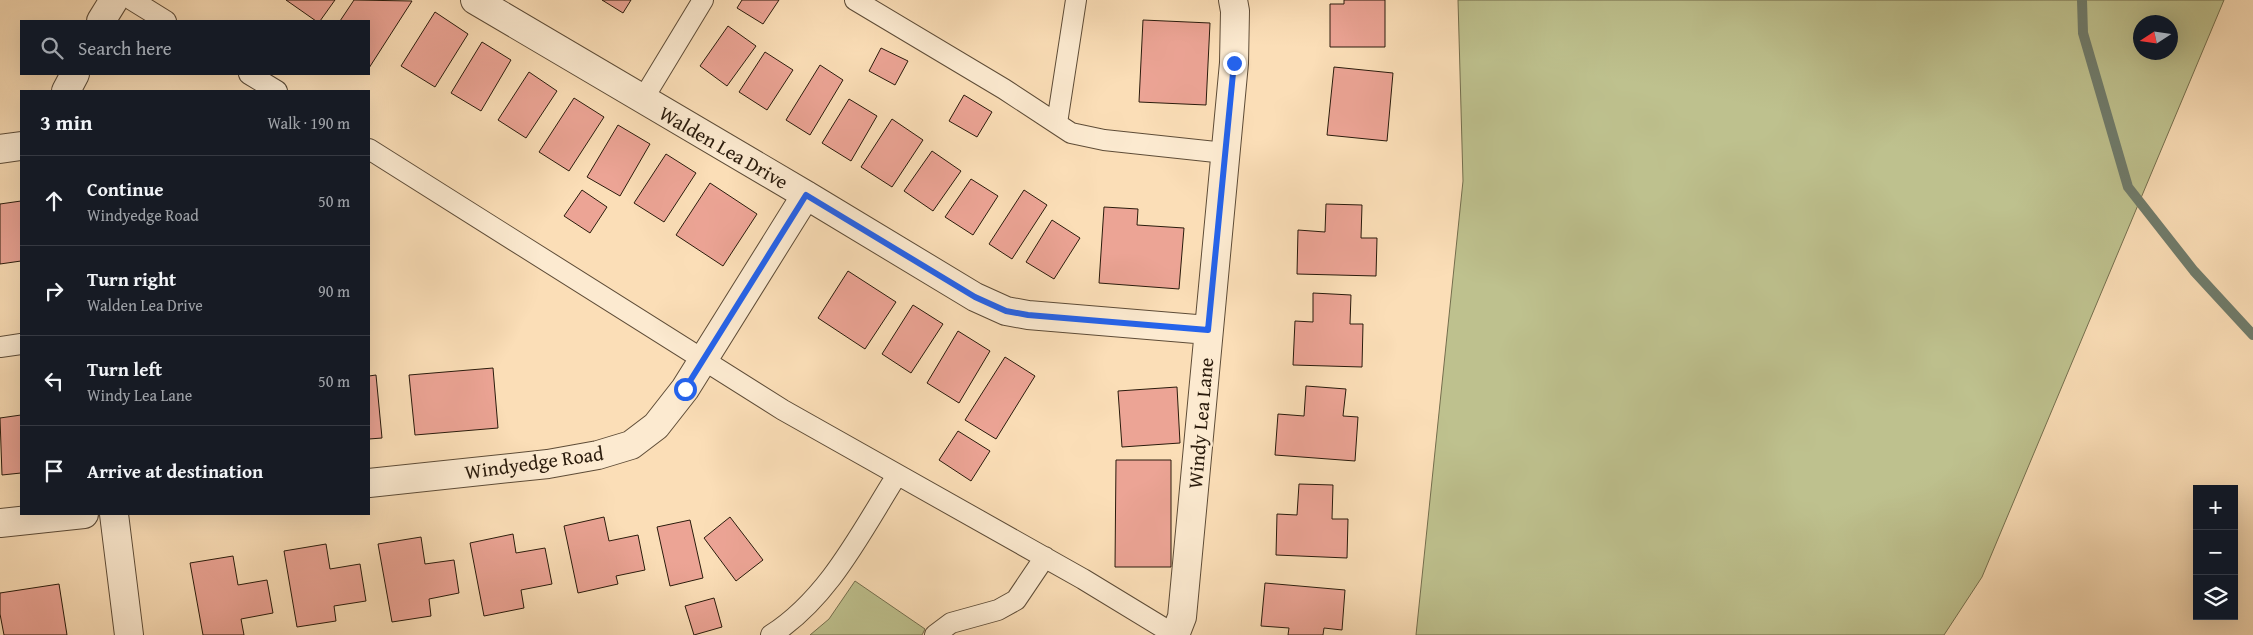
<!DOCTYPE html>
<meta charset="utf-8">
<style>
:root{--surface:#171b24;--page:#20242c;--text:#f1f3f6;--muted:#9ea1a6;--line:#363941}
body{margin:0;font-family:"Gentium Book Plus",serif;background:var(--page);color:var(--text)}
.controls{position:absolute;right:15px;bottom:15px;display:grid;overflow:hidden;border-radius:0px;box-shadow:0 5px 20px #0002}
.controls button{width:45px;height:45px;display:grid;place-items:center;padding:0;border:0;border-bottom:1px solid var(--line);background:var(--surface);color:var(--text);font:25px sans-serif}
.compass{position:absolute;left:2133px;top:15px;width:45px;height:45px;border-radius:50%;background:var(--surface);box-shadow:0 5px 20px #0002;rotate:258deg}
.stop{position:absolute;width:15px;height:15px;margin:-11px;border:4px solid #2563eb;border-radius:50%;background:#fff}
.stop.end{background:#2563eb;border-color:#fff;box-shadow:0 1px 5px #0008}
.list{margin:0;padding:0;list-style:none}
h2{display:flex;justify-content:space-between;align-items:center;height:65px;margin:0;padding:0 20px;font-size:21px}
h2 small{font-size:16px;font-weight:400;color:var(--muted)}
.list li{display:grid;grid-template-columns:32px 1fr auto;gap:15px;align-items:center;box-sizing:border-box;height:90px;padding:0 20px;border-top:1px solid var(--line)}
.list b{display:block;font-size:19px;white-space:nowrap}
.list p{margin:0;font-size:16px;white-space:nowrap;color:var(--muted)}
.list em{font-size:16px;font-style:normal;color:var(--muted)}
.icon{flex:none;width:28px;height:28px;fill:none;stroke:currentColor;stroke-width:2;stroke-linecap:round;stroke-linejoin:round}
.map{position:relative;flex:none;width:2253px;height:635px;overflow:hidden}
.search{position:absolute;background:var(--surface);box-shadow:0 5px 20px #0002;left:20px;top:20px;width:350px;height:55px;display:flex;align-items:center;gap:12px;box-sizing:border-box;padding:0 18px;border-radius:0px;color:var(--muted);font-size:19px}
.panel{position:absolute;background:var(--surface);box-shadow:0 5px 20px #0002;left:20px;top:90px;width:350px;height:425px;border-radius:0px}
.map>svg:first-child{display:block}
.green{fill:#bec18e;stroke:#746e4d;fill-rule:evenodd}
.lines{fill:none;stroke-linecap:round;stroke-linejoin:round}
.stream{stroke:#707c6c;stroke-width:10}
.building{fill:#eca495;stroke:#2a1b0c}
.service-casing{stroke:#5e4c37;stroke-width:22}
.minor-casing{stroke:#5e4c37;stroke-width:30}
.service{stroke:#fcead0;stroke-width:20}
.minor{stroke:#fcead0;stroke-width:28}
.route{stroke:#2563eb;stroke-width:6}
.labels{text-anchor:middle;dominant-baseline:central;stroke-width:5;stroke-linejoin:round;paint-order:stroke}
.street-label{font-size:20px;fill:#2a1b0c;stroke:#fcead0}
</style>
<div class="map">
<svg width="2253" height="635" viewBox="0 0 2253 635">
<rect width="100%" height="100%" fill="#fbdeb7"/>
<filter id="stains"><feTurbulence type="fractalNoise" baseFrequency=".004" numOctaves="4"/><feColorMatrix values="0 0 0 0 .2 0 0 0 0 .09 0 0 0 0 .02 0 0 0 .5 -.17"/></filter>
<radialGradient id="worn" r=".72"><stop offset=".6" stop-color="#630" stop-opacity="0"/><stop offset="1" stop-color="#630" stop-opacity=".3"/></radialGradient>
<!-- green -->
<path class="green" d="M1458 0H2224L1982 577 1944 635H1416L1463 181ZM2170 22V52H2140V22Z
M855 581 925 629 922 635H810L829 619Z"/>
<g class="lines">
<!-- stream -->
<path class="stream" d="M2082 0 2083 33 2128 187 2194 271 2253 335"/>
</g>
<!-- building -->
<path class="building" d="M286 0H335L320 21H316Z
M354 0 412 1 369 68V21H340Z
M602 0H631L623 13Z
M742 0H779L763 24 737 8Z
M1344 0H1385V47H1330V4H1344Z
M435 12 468 34 435 87 401 66Z
M1143 20 1210 23 1206 105 1139 102Z
M728 26 756 46 727 86 700 66Z
M482 42 511 60 481 111 451 93Z
M881 48 908 61 895 85 869 71Z
M765 52 793 70 767 110 739 92Z
M820 65 843 80 810 135 786 120Z
M1334 67 1393 73 1387 141 1327 135Z
M529 72 557 91 526 138 498 120Z
M964 95 992 112 977 137 949 121Z
M574 98 604 117 569 171 539 152Z
M849 99 877 116 851 161 822 143Z
M892 119 923 140 892 187 861 167Z
M618 125 650 144 620 196 587 177Z
M932 151 961 171 933 211 904 191Z
M666 154 696 173 664 222 634 203Z
M971 179 998 196 973 235 945 217Z
M710 183 757 214 723 266 676 235Z
M582 190 607 207 590 233 564 216Z
M1024 190 1047 205 1012 259 989 244Z
M21 201V261L0 264V204Z
M1326 204 1362 205 1361 238H1377L1376 276 1297 274 1298 230 1325 232Z
M1104 207 1138 209 1137 225 1184 228 1179 289 1099 283Z
M1052 220 1080 238 1054 279 1026 262Z
M848 271 896 302 865 349 818 318Z
M1313 293 1351 295 1350 324H1363L1362 367 1293 365 1295 321 1313 322Z
M913 305 943 324 911 373 882 354Z
M958 331 990 351 959 403 927 383Z
M1005 357 1035 376 996 439 965 420Z
M493 368 498 428 415 435 409 375Z
M376 375 382 438 369 439V376Z
M1306 386 1346 389 1343 416 1358 417 1355 461 1275 455 1278 414 1304 416Z
M1177 387 1180 443 1122 447 1118 391Z
M21 415V473L2 475 0 418Z
M958 431 990 451 971 481 939 460Z
M1116 460H1171V567H1115Z
M1299 484 1333 485 1332 519H1348L1347 558 1276 555 1277 514 1297 515Z
M604 517 609 541 638 535 645 570 616 576 618 584 578 593 564 526Z
M730 517 763 560 736 581 704 538Z
M690 520 703 578 670 586 657 527Z
M513 534 516 553 545 548 552 584 521 590 524 608 484 616 470 543Z
M421 537 425 564 454 560 459 593 429 599 431 616 392 622 378 544Z
M326 544 330 569 360 564 366 601 334 606 336 621 297 627 284 551Z
M233 556 238 585 267 580 273 613 241 619 244 635H203L190 563Z
M1265 583 1345 590 1342 630 1324 628 1323 635H1288L1289 628 1261 626Z
M59 584 67 635H4L0 614V593Z
M714 598 722 627 694 635 685 606Z"/>
<g class="lines">
<defs>
<path id="service" d="M132 0 166 21
M855 0 1004 89 1071 133 1104 140 1225 153
M249 74 277 91
M643 99 703 0
M1057 123 1076 0
M369 149 783 410 1083 579 1175 635
M0 347 21 344
M771 635C829 598 861 532 897 475
M935 635 951 623 998 610 1016 600 1045 557"/>
<path id="minor" d="M475 0 806 195 975 297 1006 311 1028 315 1208 330
M101 21 114 0
M66 91 75 74
M0 149 21 146
M369 483 548 464 598 455 631 445 656 426 685 389 806 195
M114 514 129 635
M0 523 84 514
M1175 635 1182 617 1234 63 1235 11 1233 0"/>
</defs>
<!-- service casing -->
<use href="#service" class="service-casing"/>
<!-- minor casing -->
<use href="#minor" class="minor-casing"/>
<!-- service -->
<use href="#service" class="service"/>
<!-- minor -->
<use href="#minor" class="minor"/>
</g>
<g class="lines">
<!-- route -->
<path class="route" d="M685 389 806 195 975 297 1006 311 1028 315 1208 330 1234 63"/>
</g>
<g class="labels">
<!-- street labels -->
<g class="street-label">
<text transform="translate(724 147) rotate(30)">Walden Lea Drive</text>
<text transform="translate(1200 423) rotate(-85)">Windy Lea Lane</text>
<text transform="translate(534 462) rotate(-8)">Windyedge Road</text>
</g>
</g>
<rect width="100%" height="100%" filter="url(#stains)"/>
<rect width="100%" height="100%" fill="url(#worn)"/>
</svg>
<div class="controls">
<button>+</button>
<button>−</button>
<button><svg class="icon" aria-label="layers" viewBox="0 0 24 24"><path d="M12 4l9 5-9 5-9-5zM3 14l9 5 9-5"/></svg></button>
</div>
<svg class="compass" viewBox="-18 -18 36 36"><path d="M0-13l5 13h-10z" fill="#e53935"/><path d="M0 13l5-13h-10z" fill="#9ea1a6"/></svg>
<div class="stop" style="left:685px;top:389px"></div>
<div class="stop end" style="left:1234px;top:63px"></div>
<div class="search"><svg class="icon" aria-label="search" viewBox="0 0 24 24"><circle cx="10" cy="10" r="6"/><path d="M15 15l6 6"/></svg>Search here</div>
<section class="panel">
<h2>3 min<small>Walk · 190 m</small></h2>
<ul class="list">
<li><svg class="icon" aria-label="ahead" viewBox="0 0 24 24"><path d="M12 20V5M6 11l6-6 6 6"/></svg><div><b>Continue</b><p>Windyedge Road</p></div><em>50 m</em></li>
<li><svg class="icon" aria-label="right" viewBox="0 0 24 24"><path d="M7 20v-9h11M14 6l5 5-5 5"/></svg><div><b>Turn right</b><p>Walden Lea Drive</p></div><em>90 m</em></li>
<li><svg class="icon" aria-label="left" viewBox="0 0 24 24"><path d="M17 20v-9H6M10 6l-5 5 5 5"/></svg><div><b>Turn left</b><p>Windy Lea Lane</p></div><em>50 m</em></li>
<li><svg class="icon" aria-label="arrive" viewBox="0 0 24 24"><path d="M6 21V4h12l-3 4 3 4H6"/></svg><div><b>Arrive at destination</b></div></li>
</ul>
</section>
</div>
